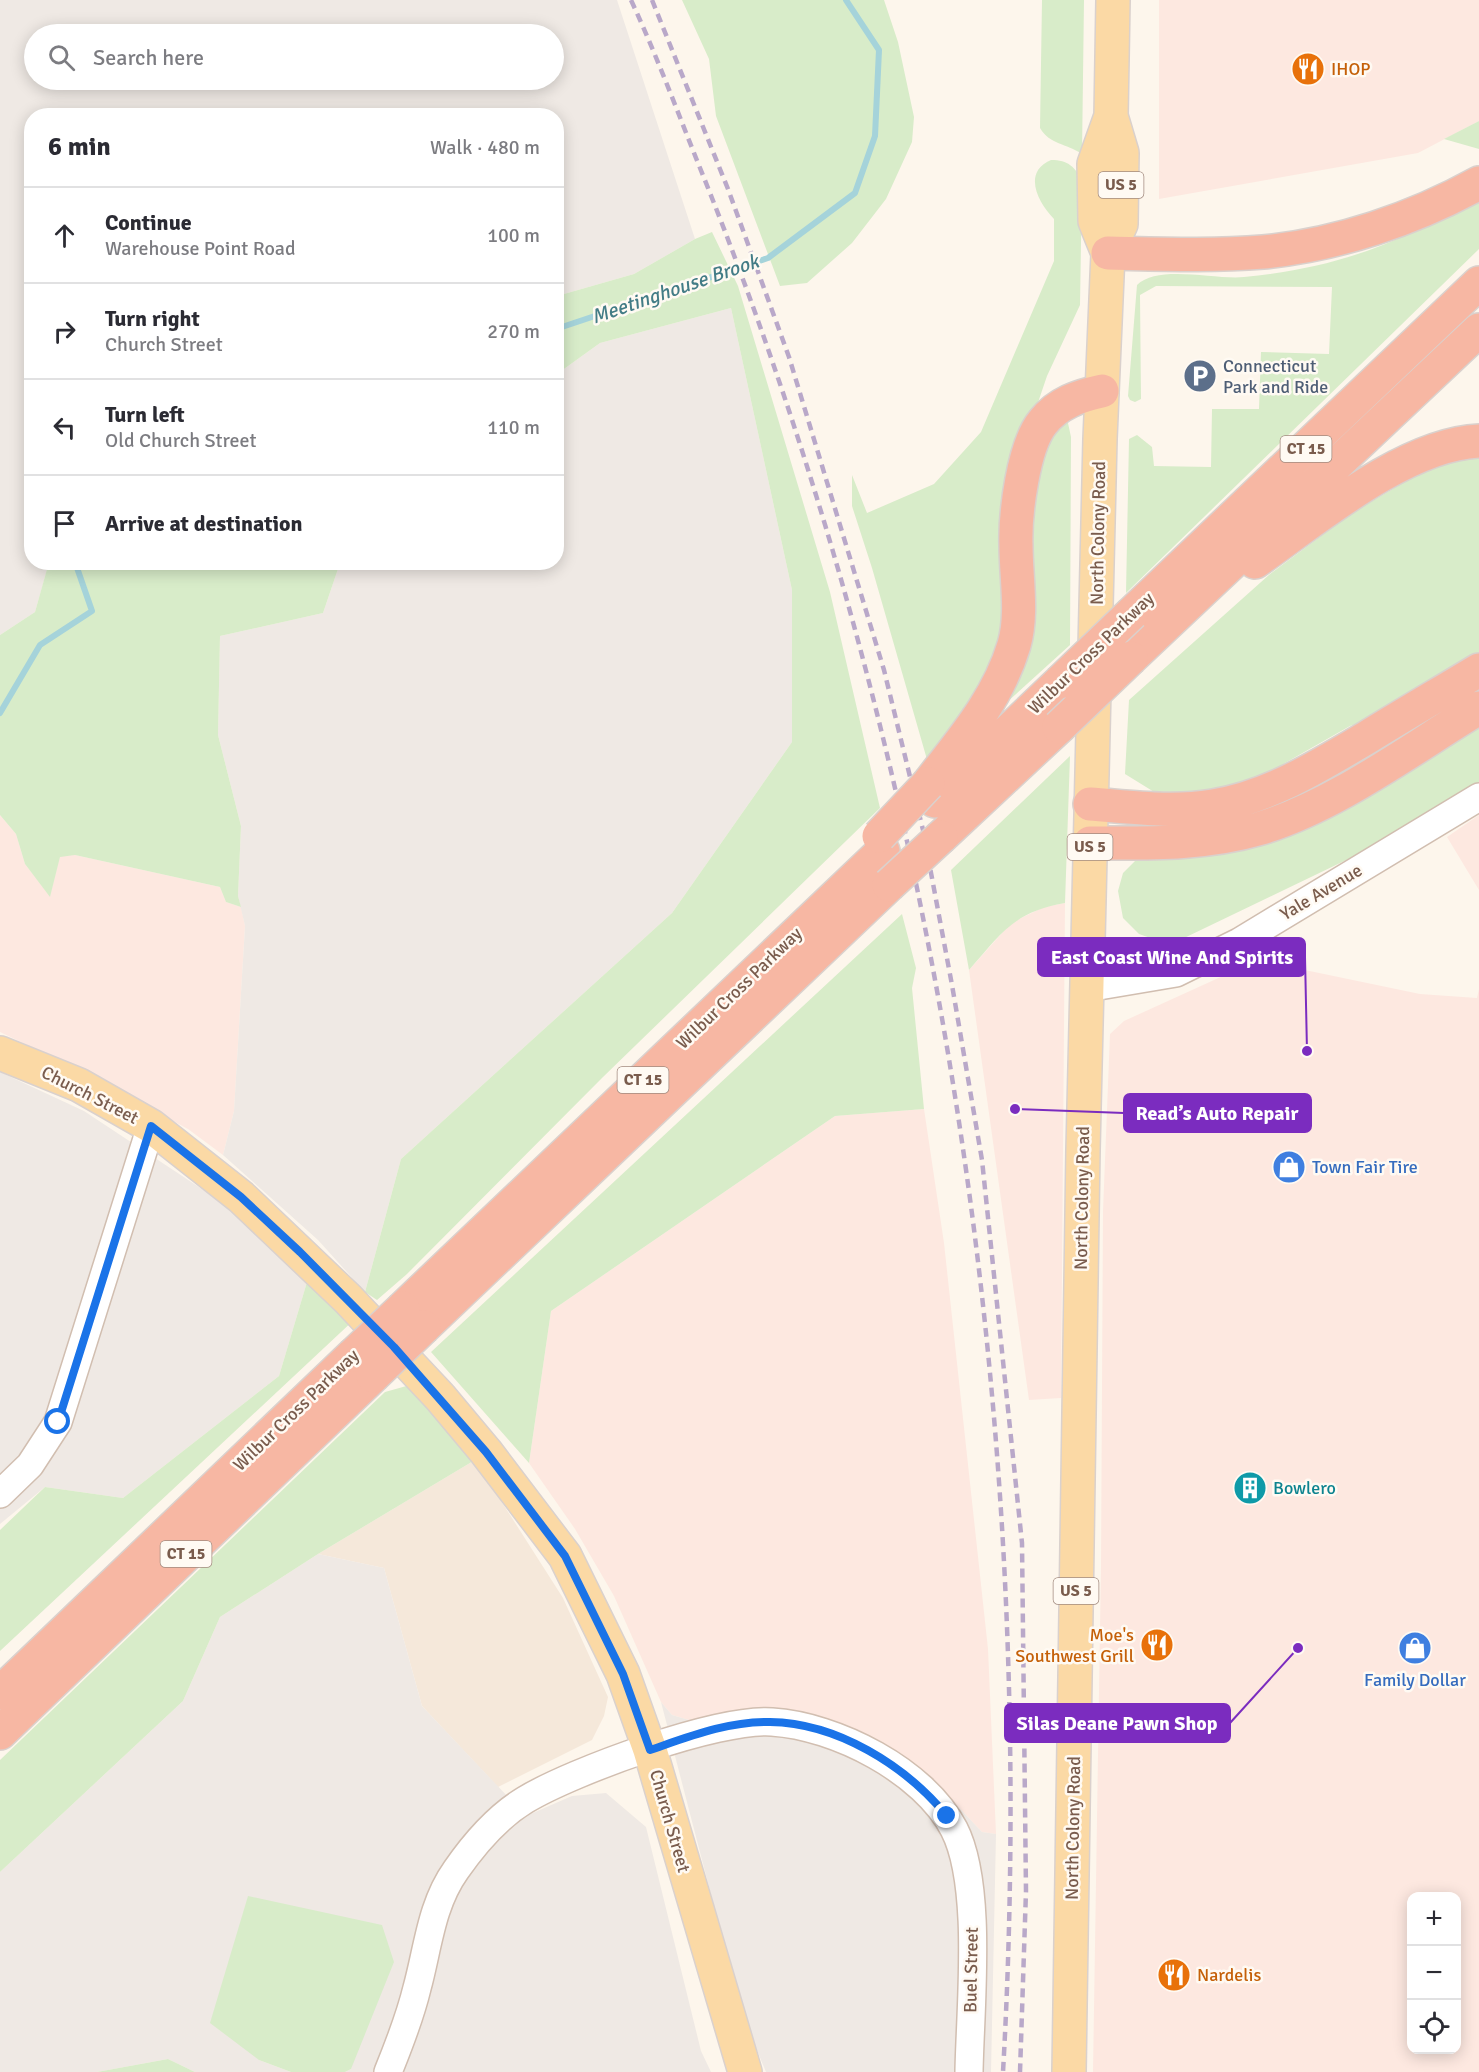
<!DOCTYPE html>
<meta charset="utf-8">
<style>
:root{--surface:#fff;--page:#f7f7f7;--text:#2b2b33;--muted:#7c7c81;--line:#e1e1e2}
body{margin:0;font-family:Signika,sans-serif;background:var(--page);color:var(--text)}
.controls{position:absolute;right:18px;bottom:18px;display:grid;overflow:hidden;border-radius:12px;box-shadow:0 3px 15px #0003}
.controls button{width:54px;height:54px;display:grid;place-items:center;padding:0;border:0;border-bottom:2px solid var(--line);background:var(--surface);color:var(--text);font:30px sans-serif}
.stop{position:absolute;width:18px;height:18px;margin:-14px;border:4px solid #1a73e8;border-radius:50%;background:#fff}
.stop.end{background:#1a73e8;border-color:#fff;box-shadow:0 2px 6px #0008}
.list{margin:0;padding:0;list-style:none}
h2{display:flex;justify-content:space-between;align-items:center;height:78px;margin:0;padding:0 24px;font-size:26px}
h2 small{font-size:20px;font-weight:400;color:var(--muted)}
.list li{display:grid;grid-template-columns:39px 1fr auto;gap:18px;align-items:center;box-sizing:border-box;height:96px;padding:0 24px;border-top:2px solid var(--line)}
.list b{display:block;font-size:22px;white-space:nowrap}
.list p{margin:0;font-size:20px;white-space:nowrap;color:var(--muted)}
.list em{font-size:20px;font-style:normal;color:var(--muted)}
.icon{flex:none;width:33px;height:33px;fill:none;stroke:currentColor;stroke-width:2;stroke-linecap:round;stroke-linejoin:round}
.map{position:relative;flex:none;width:1479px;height:2072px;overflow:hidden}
.search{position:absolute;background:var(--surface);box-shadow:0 3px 15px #0003;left:24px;top:24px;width:540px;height:66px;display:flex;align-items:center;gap:15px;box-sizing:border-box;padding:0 21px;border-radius:33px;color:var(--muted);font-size:22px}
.panel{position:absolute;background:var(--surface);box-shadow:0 3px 15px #0003;left:24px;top:108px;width:540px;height:462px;border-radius:24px}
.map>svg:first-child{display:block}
.residential{fill:#f5e8da}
.commercial{fill:#fde8e0;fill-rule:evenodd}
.industrial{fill:#efe9e4;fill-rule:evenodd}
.green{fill:#d8ecc9}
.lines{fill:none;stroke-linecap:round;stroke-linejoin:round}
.stream{stroke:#a5d3da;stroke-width:6}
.minor-casing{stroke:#d1beb0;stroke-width:30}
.major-casing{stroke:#dad1cd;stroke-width:36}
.highway-casing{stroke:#dad1cd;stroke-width:36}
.minor{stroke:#fff;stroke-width:27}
.major{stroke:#fbd9a5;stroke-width:33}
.highway{stroke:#f7b7a3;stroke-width:33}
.rail{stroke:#b9a8c9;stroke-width:4.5;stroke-dasharray:9 6;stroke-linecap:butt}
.highway-bridge-casing{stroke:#dad1cd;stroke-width:36;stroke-linecap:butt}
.highway-bridge{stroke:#f7b7a3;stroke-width:33}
.route{stroke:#1a73e8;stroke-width:8}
.labels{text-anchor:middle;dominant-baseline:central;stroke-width:5;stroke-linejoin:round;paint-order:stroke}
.shield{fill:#fffaf3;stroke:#a28b7f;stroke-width:1.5}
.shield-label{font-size:16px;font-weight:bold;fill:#7a5c4d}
.food-label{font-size:18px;fill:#c56008;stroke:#fffaf3;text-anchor:start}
.service-label{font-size:18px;fill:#4e5e75;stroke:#fffaf3;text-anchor:start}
.street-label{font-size:18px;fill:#7a5c4d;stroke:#fffaf3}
.shop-label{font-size:18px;fill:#366cbe;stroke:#fffaf3;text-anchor:start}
.culture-label{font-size:18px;fill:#0d838f;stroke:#fffaf3;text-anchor:start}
.water-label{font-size:20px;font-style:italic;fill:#437c86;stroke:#fffaf3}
.leader{fill:none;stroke:#7b2cbf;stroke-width:2}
.callout-dot{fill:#7b2cbf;stroke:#fffaf3;stroke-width:2}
.callout{fill:#7b2cbf;stroke:#7b2cbf;stroke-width:2}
.callout-label{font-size:20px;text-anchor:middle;font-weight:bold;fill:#fff}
</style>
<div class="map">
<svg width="1479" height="2072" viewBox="0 0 1479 2072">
<rect width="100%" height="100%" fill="#fdf6ec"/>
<!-- residential -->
<path class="residential" d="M475 1460 563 1598 608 1697 604 1716 592 1740 498 1787 422 1706 384 1568 318 1554Z"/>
<!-- commercial -->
<path class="commercial" d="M1159 0H1479V121L1418 153 1159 199Z
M0 815 16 834 25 864 50 896 60 856 75 855 220 887 226 902 241 907 245 926 234 1111 223 1155 188 1129 65 1063 0 1032Z
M1479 815V890L1447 837Z
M1065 903 1061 1398 1029 1400 969 970 1011 923 1044 907Z
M1262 961 1420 994 1477 998 1479 989V2072H1093L1101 1566 1103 1211 1110 1034 1124 1021 1236 970ZM1412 1896H1456V2050H1412Z
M924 1109 944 1243 988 1649 996 1834 982 1832 929 1776 751 1710 689 1720 672 1715 661 1702 614 1596 575 1529 529 1463 551 1311 835 1116Z"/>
<!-- industrial -->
<path class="industrial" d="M0 0H617L695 239 634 274 557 296 556 116H32V562L49 563 35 612 0 635ZM34 34H554V80H34Z
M731 308 792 590V742L672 913 401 1159 365 1292 318 1240 223 1155 234 1111 245 926 238 896 241 826 218 735 220 636 323 613 340 563 556 562 557 374 600 343Z
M0 1072 84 1111 223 1203 307 1282 279 1376 123 1498 45 1487 0 1524Z
M318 1554 384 1568 422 1706 526 1816 572 1796 606 1793 646 1827 701 2051 711 2072H345L351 2069 259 2060 291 2072H195L168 2059 97 2072H0V1872L183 1701 220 1617Z
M661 1702 672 1715 689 1720 751 1710 830 1720 929 1776 982 1832 996 1834 991 2072H766L742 2014Z"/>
<!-- green -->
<path class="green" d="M682 0H884L898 42 914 117 912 142 886 199 852 243 807 283 780 286 716 116 709 59Z
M1042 0H1084L1082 154C1066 143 1050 145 1040 128Z
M1479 121V149L1444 139Z
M1051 160C1068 160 1076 167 1082 182L1080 305 1047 376 1028 432 1010 580 995 664 928 763 872 568 852 506V475L867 513 934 484 981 432 1054 261V219C1038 203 1022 172 1051 160Z
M1479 196V249L1126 593 1129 439 1137 435 1152 447 1154 466 1211 467 1212 409H1259L1261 352 1329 354 1332 287 1156 286 1140 295 1141 399 1135 402 1130 400 1128 396 1137 285C1158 264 1215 280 1244 277 1336 268 1400 244 1479 196Z
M712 232 738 286 830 592 880 808 602 1078 407 1274 377 1300 365 1292 401 1159 672 913 792 742V590L731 308 600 343 557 374V296L634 274 695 239Z
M1061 422 1068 423 1071 437 1070 645 1006 703 1035 490 1046 446Z
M1479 452V652L1444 678 1362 722 1350 726 1285 763 1275 773 1220 789 1159 795 1125 774 1129 700 1270 574 1352 513 1447 457Z
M49 562 340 563 323 613 220 636 218 735 241 826 238 896 241 907 226 902 220 887 75 855 60 857 50 897 25 864 16 834 0 815V635L35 612Z
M1479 720V782L1365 851 1180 940 1162 942 1139 934 1123 918 1118 891 1123 873 1135 861 1147 856 1220 845Z
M1070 756 1065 903C1013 912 1001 934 969 970L951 870Z
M902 914 916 968 912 988 924 1109 835 1116 551 1311 529 1463 431 1352Z
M307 1282 356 1318 0 1651V1530L45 1487 123 1498 279 1376Z
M410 1385 475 1460 318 1554 220 1617 183 1701 0 1872V1760L385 1392Z
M248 1896 382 1925 394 1962 351 2069 345 2072H291L259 2060 210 2023Z
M168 2059 195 2072H97Z"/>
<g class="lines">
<!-- stream -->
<path class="stream" d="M556 329 768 258 855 193 875 136 879 50 846 0
M0 713 40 645 92 611 75 562"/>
<defs>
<path id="minor" d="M1087 988 1176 973 1239 942 1479 797
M0 1494 30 1465 58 1422 151 1126
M388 2072C399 2045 410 2017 417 1988 428 1948 431 1905 456 1870 474 1844 497 1817 525 1800 573 1771 718 1718 772 1722 836 1726 924 1771 954 1829 983 1885 970 2008 969 2072"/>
<path id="major" d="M1108 253 1095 221 1094 164 1111 116 1113 0
M0 1053 79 1085 151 1126 241 1197 348 1299 440 1397 486 1452 565 1556 623 1674 650 1750 745 2072
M1069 2072 1083 1150 1100 439 1108 253 1121 224 1122 153 1111 116"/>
<path id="highway" d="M1108 253C1159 254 1212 256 1263 252 1337 245 1414 219 1479 183
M1255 562C1315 520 1405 444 1479 441
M1132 613 1479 283
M1131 658 1479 330
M928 784C962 740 998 699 1014 645 1023 614 1016 578 1016 545 1015 515 1023 446 1043 422 1058 403 1079 396 1102 391
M935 801 1060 682
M1090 804C1131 807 1172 813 1213 806 1269 797 1317 767 1366 738 1403 715 1441 693 1479 670
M941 837 1059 727
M1090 843C1146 843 1203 845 1258 829 1334 807 1411 749 1479 708
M403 1308 883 851
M424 1327 889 885
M0 1693 353 1355
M0 1733 373 1376"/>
</defs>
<!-- minor casing -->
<use href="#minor" class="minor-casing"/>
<!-- major casing -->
<use href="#major" class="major-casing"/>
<!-- highway casing -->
<use href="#highway" class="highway-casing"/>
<!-- minor -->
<use href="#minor" class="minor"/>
<!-- major -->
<use href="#major" class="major"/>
<!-- highway -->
<use href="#highway" class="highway"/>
<!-- rail -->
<path class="rail" d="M631 0C655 52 675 105 696 158 941 762 1040 1422 1003 2072
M652 0 728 189 789 357 884 670 923 830 952 985 982 1160 1022 1543 1026 1891 1020 2072"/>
<defs>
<path id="highway-bridge" d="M1060 682 1132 613
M1059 727 1131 658
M879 836 928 784
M889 885 941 837
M353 1355 403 1308
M373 1376 424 1327"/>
</defs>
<!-- highway-bridge casing -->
<use href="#highway-bridge" class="highway-bridge-casing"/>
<!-- highway-bridge -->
<use href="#highway-bridge" class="highway-bridge"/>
</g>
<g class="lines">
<!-- route -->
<path class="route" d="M58 1422 151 1126 241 1197 300 1252 394 1347 486 1452 565 1556 623 1674 650 1750C688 1737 728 1721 770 1722 837 1723 905 1765 947 1816"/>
</g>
<!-- icons -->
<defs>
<symbol id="restaurant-disc" viewBox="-11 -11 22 22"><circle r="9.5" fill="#e8710a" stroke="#fffaf3"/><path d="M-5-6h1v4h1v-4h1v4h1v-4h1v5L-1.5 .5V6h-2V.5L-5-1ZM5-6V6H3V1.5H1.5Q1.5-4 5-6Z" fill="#fff"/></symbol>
<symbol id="parking-disc" viewBox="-11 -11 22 22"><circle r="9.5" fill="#5c6f8a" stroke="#fffaf3"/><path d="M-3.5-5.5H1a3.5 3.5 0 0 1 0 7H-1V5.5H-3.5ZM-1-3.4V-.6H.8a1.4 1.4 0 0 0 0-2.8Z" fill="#fff"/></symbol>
<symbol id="shop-disc" viewBox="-11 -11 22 22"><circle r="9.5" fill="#3f7fe0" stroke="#fffaf3"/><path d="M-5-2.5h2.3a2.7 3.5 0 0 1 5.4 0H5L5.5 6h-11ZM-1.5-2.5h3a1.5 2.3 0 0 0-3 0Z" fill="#fff"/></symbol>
<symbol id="building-disc" viewBox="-11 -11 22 22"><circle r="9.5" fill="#0f9aa8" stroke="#fffaf3"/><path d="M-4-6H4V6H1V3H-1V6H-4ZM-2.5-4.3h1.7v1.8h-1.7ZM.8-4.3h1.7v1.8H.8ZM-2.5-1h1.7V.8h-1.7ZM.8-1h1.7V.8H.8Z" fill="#fff"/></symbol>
</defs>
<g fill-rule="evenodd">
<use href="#restaurant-disc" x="1289" y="50" width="38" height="38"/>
<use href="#parking-disc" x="1181" y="357" width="38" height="38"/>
<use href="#shop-disc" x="1270" y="1148" width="38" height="38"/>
<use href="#building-disc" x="1231" y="1469" width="38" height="38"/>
<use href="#restaurant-disc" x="1138" y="1626" width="38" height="38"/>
<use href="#shop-disc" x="1396" y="1629" width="38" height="38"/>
<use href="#restaurant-disc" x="1155" y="1956" width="38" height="38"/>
</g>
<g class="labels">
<!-- shield labels -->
<g class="shield">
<rect x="1098.5" y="172" width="45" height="26" rx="4.5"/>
<rect x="1280.5" y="436" width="51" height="26" rx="4.5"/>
<rect x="1067.5" y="834" width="45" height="26" rx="4.5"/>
<rect x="617.5" y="1067" width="51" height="26" rx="4.5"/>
<rect x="160.5" y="1541" width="51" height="26" rx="4.5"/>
<rect x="1053.5" y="1578" width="45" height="26" rx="4.5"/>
</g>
<g class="shield-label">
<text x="1121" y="185">US 5</text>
<text x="1306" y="449">CT 15</text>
<text x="1090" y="847">US 5</text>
<text x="643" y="1080">CT 15</text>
<text x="186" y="1554">CT 15</text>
<text x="1076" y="1591">US 5</text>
</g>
<!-- food labels -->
<g class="food-label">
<text x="1331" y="69">IHOP</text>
<text x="1134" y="1635" text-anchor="end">Moe's<tspan x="1134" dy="21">Southwest Grill</tspan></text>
<text x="1197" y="1975">Nardelis</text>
</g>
<!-- service labels -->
<g class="service-label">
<text x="1223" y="366">Connecticut<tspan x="1223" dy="21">Park and Ride</tspan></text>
</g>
<!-- street labels -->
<g class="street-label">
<text transform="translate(1098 533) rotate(-89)">North Colony Road</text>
<text transform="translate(1091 653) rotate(-44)">Wilbur Cross Parkway</text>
<text transform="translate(1321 892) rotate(-31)">Yale Avenue</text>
<text transform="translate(739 988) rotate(-44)">Wilbur Cross Parkway</text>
<text transform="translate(90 1095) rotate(27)">Church Street</text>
<text transform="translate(1082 1198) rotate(-89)">North Colony Road</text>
<text transform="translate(296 1410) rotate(-44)">Wilbur Cross Parkway</text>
<text transform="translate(670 1821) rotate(74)">Church Street</text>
<text transform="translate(1073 1828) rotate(-89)">North Colony Road</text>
<text transform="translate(971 1970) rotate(-89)">Buel Street</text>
</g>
<!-- shop labels -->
<g class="shop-label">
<text x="1312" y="1167">Town Fair Tire</text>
<text x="1415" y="1680" text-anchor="middle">Family Dollar</text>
</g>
<!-- culture labels -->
<g class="culture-label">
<text x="1273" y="1488">Bowlero</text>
</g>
<!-- water labels -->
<g class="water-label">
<text transform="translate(675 289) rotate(-19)">Meetinghouse Brook</text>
</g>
</g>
<!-- callouts -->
<path class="leader" d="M1307 1051L1305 957M1015 1109L1124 1113M1298 1648L1230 1723"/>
<g class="callout-dot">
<circle cx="1307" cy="1051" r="6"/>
<circle cx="1015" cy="1109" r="6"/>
<circle cx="1298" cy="1648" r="6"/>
</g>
<g class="callout">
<rect x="1038" y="938" width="267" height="38" rx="6"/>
<rect x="1124" y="1094" width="187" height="38" rx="6"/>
<rect x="1005" y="1704" width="225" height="38" rx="6"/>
</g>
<g class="callout-label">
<text x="1172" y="964">East Coast Wine And Spirits</text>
<text x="1217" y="1120">Read’s Auto Repair</text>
<text x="1117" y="1730">Silas Deane Pawn Shop</text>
</g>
</svg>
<div class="controls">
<button>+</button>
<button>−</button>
<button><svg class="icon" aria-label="locate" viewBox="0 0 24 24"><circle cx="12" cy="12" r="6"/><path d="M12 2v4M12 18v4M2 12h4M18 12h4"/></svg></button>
</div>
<div class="stop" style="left:58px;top:1422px"></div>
<div class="stop end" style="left:947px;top:1816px"></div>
<div class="search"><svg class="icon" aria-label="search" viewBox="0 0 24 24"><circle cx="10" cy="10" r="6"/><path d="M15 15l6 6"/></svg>Search here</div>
<section class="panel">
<h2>6 min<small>Walk · 480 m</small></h2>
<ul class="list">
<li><svg class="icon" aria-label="ahead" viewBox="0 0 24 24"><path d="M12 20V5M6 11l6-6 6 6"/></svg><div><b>Continue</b><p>Warehouse Point Road</p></div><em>100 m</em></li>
<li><svg class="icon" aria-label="right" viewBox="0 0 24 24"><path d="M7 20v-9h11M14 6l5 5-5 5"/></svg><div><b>Turn right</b><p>Church Street</p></div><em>270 m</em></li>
<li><svg class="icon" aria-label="left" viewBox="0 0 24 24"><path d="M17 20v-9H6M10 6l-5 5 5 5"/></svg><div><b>Turn left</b><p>Old Church Street</p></div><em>110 m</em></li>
<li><svg class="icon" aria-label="arrive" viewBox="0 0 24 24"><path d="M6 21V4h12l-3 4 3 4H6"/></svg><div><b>Arrive at destination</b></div></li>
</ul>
</section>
</div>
